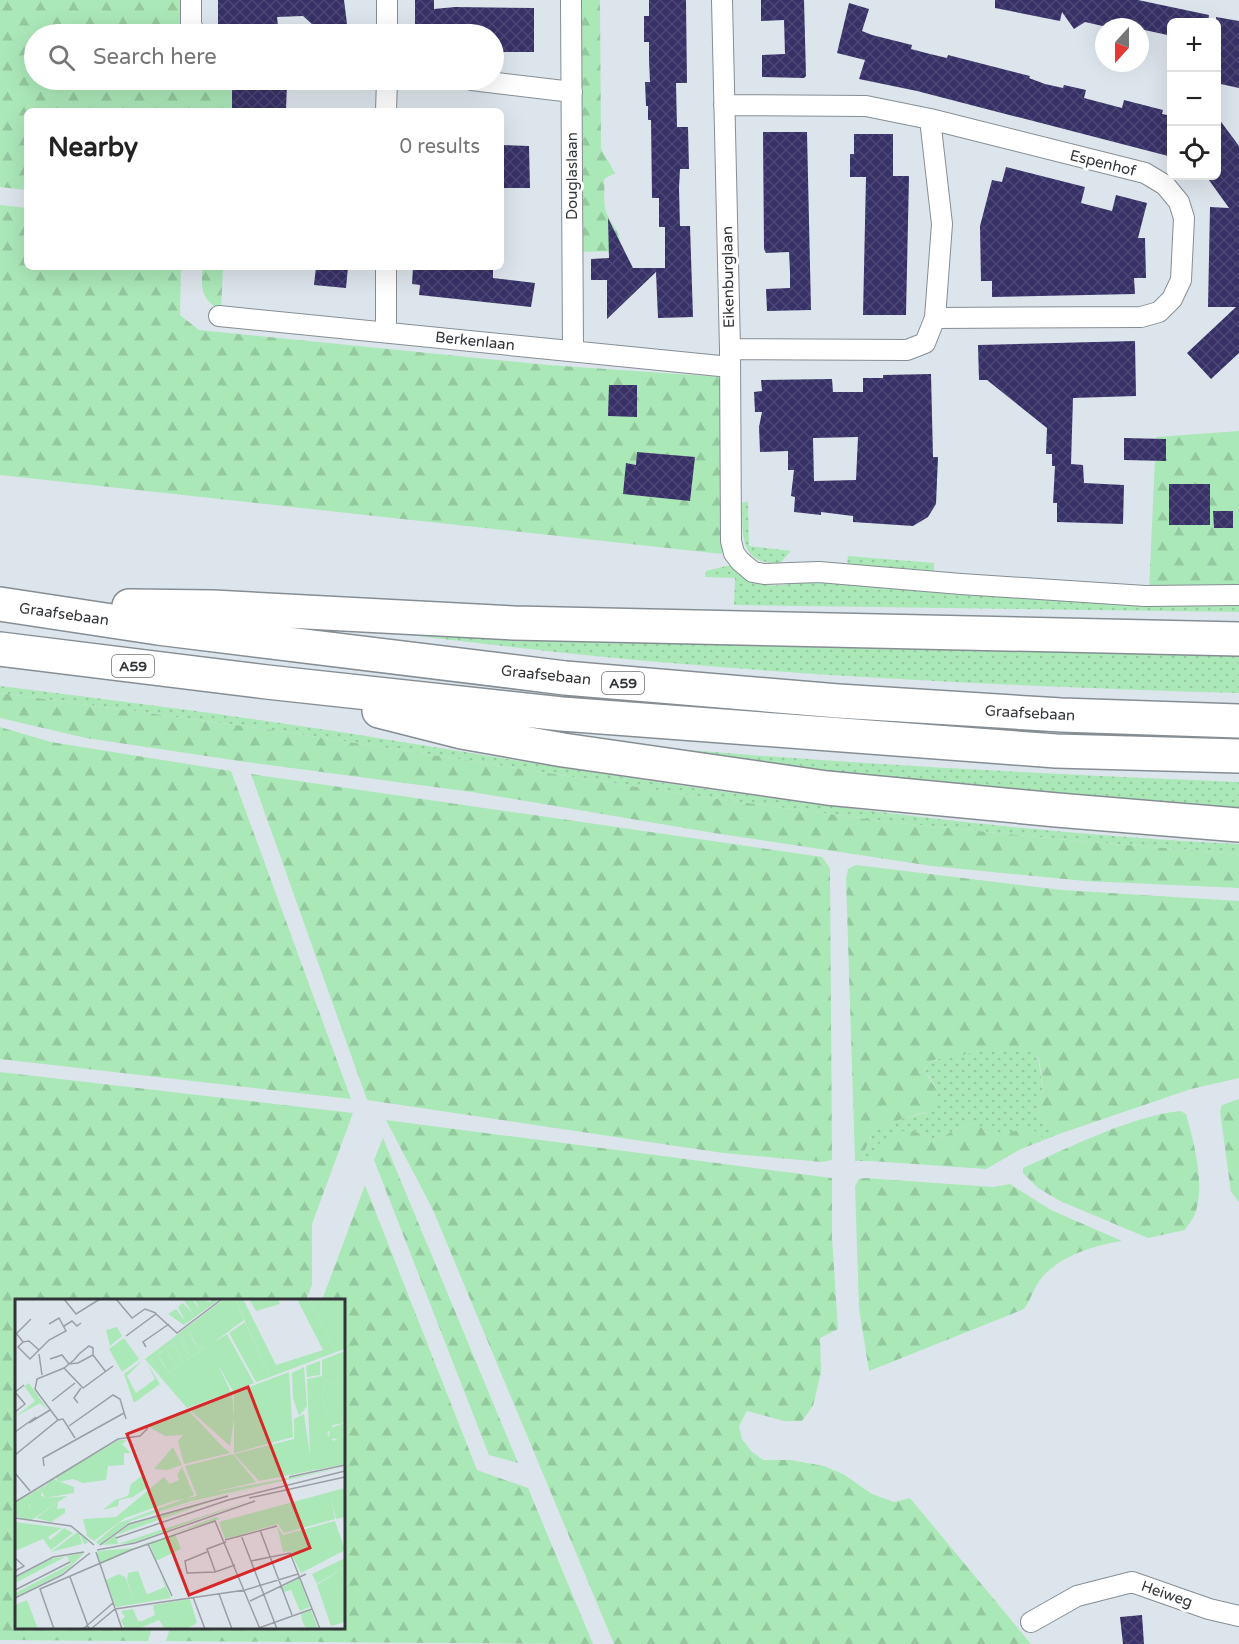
<!DOCTYPE html>
<meta charset="utf-8">
<style>
:root{--surface:#fff;--page:#f2f2f2;--text:#222;--muted:#767676;--line:#e0e0e0}
body{margin:0;font-family:"Varela Round",sans-serif;background:var(--page);color:var(--text)}
.controls{position:absolute;right:18px;top:18px;display:grid;overflow:hidden;border-radius:9px;box-shadow:0 6px 24px #0002}
.controls button{width:54px;height:54px;display:grid;place-items:center;padding:0;border:0;border-bottom:2px solid var(--line);background:var(--surface);color:var(--text);font:30px sans-serif}
.compass{position:absolute;left:1095px;top:18px;width:54px;height:54px;border-radius:50%;background:var(--surface);box-shadow:0 6px 24px #0002;rotate:201deg}
.list{margin:0;padding:0;list-style:none}
h2{display:flex;justify-content:space-between;align-items:center;height:78px;margin:0;padding:0 24px;font-size:26px}
h2 small{font-size:20px;font-weight:400;color:var(--muted)}
.icon{flex:none;width:33px;height:33px;fill:none;stroke:currentColor;stroke-width:2;stroke-linecap:round;stroke-linejoin:round}
.map{position:relative;flex:none;width:1239px;height:1644px;overflow:hidden}
.search{position:absolute;background:var(--surface);box-shadow:0 6px 24px #0002;left:24px;top:24px;width:480px;height:66px;display:flex;align-items:center;gap:15px;box-sizing:border-box;padding:0 21px;border-radius:33px;color:var(--muted);font-size:22px}
.panel{position:absolute;background:var(--surface);box-shadow:0 6px 24px #0002;left:24px;top:108px;width:480px;height:162px;border-radius:9px}
.map>svg:first-child{display:block}
.grass{fill:url(#grass-dots)}
.forest{fill:url(#forest-firs)}
.building{fill:url(#building-cross-hatch);fill-rule:evenodd}
.lines{fill:none;stroke-linecap:round;stroke-linejoin:round}
.street-casing{stroke:#868e94;stroke-width:22}
.highway-casing{stroke:#868e94;stroke-width:36}
.street{stroke:#fff;stroke-width:20}
.highway{stroke:#fff;stroke-width:33}
.labels{text-anchor:middle;dominant-baseline:central;stroke-width:6;stroke-linejoin:round;paint-order:stroke}
.shield{fill:#fff;stroke:#707274;stroke-width:1.5}
.shield-label{font-size:14px;font-weight:bold;fill:#323538}
.street-label{font-size:15px;fill:#323538;stroke:#fff}
.inset-road{fill:none;stroke:#999fa4;stroke-width:1.5}
.view{fill:#d62828;fill-opacity:0.15;stroke:#d62828;stroke-width:3}
.inset-edge{fill:none;stroke:#323538;stroke-width:3}
</style>
<div class="map">
<svg width="1239" height="1644" viewBox="0 0 1239 1644">
<defs>
<pattern id="grass-dots" width="8" height="8" patternUnits="userSpaceOnUse" patternTransform="scale(1.5)"><rect width="8" height="8" fill="#abe8b8"/><path d="M2 2h.1M6 6h.1" fill="none" stroke="#94c89f" stroke-width="1.8" stroke-linecap="round"/></pattern>
<pattern id="forest-firs" width="22" height="20" patternUnits="userSpaceOnUse" patternTransform="scale(1.5)"><rect width="22" height="20" fill="#abe8b8"/><path d="M5 1l3.5 6h-7zM16 11l3.5 6h-7z" fill="#94c89f"/></pattern>
<pattern id="building-cross-hatch" width="8" height="8" patternUnits="userSpaceOnUse" patternTransform="scale(1.5)"><rect width="8" height="8" fill="#383167"/><path d="M0 0l8 8M0 8l8-8" fill="none" stroke="#4d4775"/></pattern>
</defs>
<rect width="100%" height="100%" fill="#dde5ec"/>
<!-- grass -->
<path class="grass" d="M748 501 749 546 791 551 780 563C738 565 743 533 742 503Z
M848 556 934 563V571L931 574 850 566 847 562Z
M730 565C752 593 782 586 812 580L1239 603V612L734 605 735 578 705 577 706 571Z
M351 628 1239 646V693C1027 687 815 677 604 657 519 648 435 638 351 628Z
M0 686C93 698 187 709 280 723 377 737 474 754 572 769 793 803 1016 833 1239 844V854L1078 841 890 822 695 796 279 731 0 693Z
M589 741C805 762 1022 773 1239 782V820L1079 808Z
M1003 1049 1031 1052 1038 1057 1043 1091 1038 1106 1040 1114 1049 1126 1059 1134 1044 1140C1024 1117 1018 1137 1000 1135 990 1133 978 1127 968 1123L942 1137 933 1139 909 1129 872 1156 871 1161H860L874 1130 907 1117 925 1113 936 1088 926 1072 925 1066C942 1053 981 1050 1003 1049Z"/>
<!-- forest -->
<path class="forest" d="M0 0H188V34H34V80H251L250 111H27V190L0 187Z
M580 0H600L601 149 615 173 604 179C605 188 603 203 606 212 612 226 624 235 619 251L578 252Z
M0 205 27 208V267H181L180 315 199 330 548 365 722 377 725 546 722 554 0 475Z
M202 267H223L221 311C200 297 202 291 202 267Z
M1239 431V590H1149L1156 437Z
M0 693 279 731 695 796 890 822 1078 841 1239 854V888L1085 881 932 866 714 833 472 792 246 762 86 738 0 718Z
M0 727 51 742 231 771 351 1099 0 1059Z
M251 774 822 857 830 868 832 1160 822 1162 723 1153 367 1100Z
M856 865 1062 890 1239 901V1078L1191 1089 1059 1134 1049 1126 1040 1114 1038 1106 1043 1091 1040 1065 1038 1057 1031 1052 988 1050 934 1060 925 1066C927 1086 946 1086 934 1110L907 1117 874 1130 860 1161H855L846 879 848 869Z
M0 1072 353 1113 312 1224V1285L306 1300H16V1628H152L148 1641 0 1640Z
M1239 1099V1202L1231 1192 1220 1111 1222 1105Z
M1180 1111 1186 1114C1194 1142 1207 1191 1193 1218 1191 1222 1187 1226 1185 1230L1148 1238 1060 1201 1038 1188 1023 1173V1168C1068 1148 1131 1116 1180 1111Z
M386 1120 832 1178V1237L838 1329 820 1338 821 1372 813 1406 802 1421H784L747 1411 739 1426 742 1439 751 1451 763 1460H790L824 1466 843 1474 872 1494 894 1502 910 1498 1031 1644H614L433 1210Z
M968 1123 1002 1135 1027 1127 1038 1133 1044 1140 1021 1149 986 1169 871 1161C874 1140 892 1135 909 1129L933 1139 942 1137Z
M383 1138 518 1463 489 1455 374 1160Z
M865 1178 993 1187 1010 1184 1051 1210 1122 1241C1094 1245 1057 1257 1040 1280 1033 1289 1031 1300 1024 1309L869 1371 859 1308 855 1186 859 1179Z
M365 1185 477 1470 528 1488 593 1644 166 1641 170 1628H344V1300H322Z"/>
<!-- building -->
<path class="building" d="M218 0H344L348 32 316 34 314 26 303 16 277 17 278 25 246 30 245 26H218Z
M415 0H434V9L455 7 534 8V52H494V34H415Z
M649 0H686L687 83H676L677 127H688L689 169H680L679 188 680 226H690L693 317 658 318 656 272 607 319V280H591V259L609 258 608 218 633 268H665V227H659V198H652L651 120H648V106H646L645 82H650L649 60V42H644V16H649Z
M761 0H804L806 76 804 78 762 77V55L785 54 784 20 761 21Z
M995 0H1138L1209 15 1208 22H1172V36L1140 29V27H1107L1085 22 1074 29 1062 12 1060 21 995 8Z
M849 3 869 9 862 31 872 35 912 45 911 49 930 54 947 58 948 55 1030 76 1029 78 1045 84 1063 88 1064 85 1086 90 1084 98 1122 108 1124 100 1163 110 1162 114 1172 116V157L917 91 859 79 865 60 837 53Z
M1216 17 1239 21V88L1216 83Z
M245 80H274V84H287L286 110 232 111V88H245Z
M1216 115 1239 146V353L1211 379 1187 353 1236 307H1208L1210 207 1229 208 1206 176H1216Z
M763 132H807L811 310 767 311 766 289 790 288V272L789 252 766 253 764 249Z
M854 134H893V176H909L906 315H863L866 177H850V154H854Z
M501 145 529 146 530 188H501Z
M1006 167 1085 187 1081 203 1112 211 1116 195 1147 203 1138 238H1145L1146 278H1134L1135 294 992 297V281H981L980 226 992 180 1002 182Z
M316 267H348L346 288 314 285Z
M413 267H493V278L535 283 531 307 419 295 420 285 412 284Z
M1135 341 1136 396 1073 398 1071 464 1083 465 1084 483 1124 485 1123 524 1057 522V503H1053L1055 466H1052V454H1046L1047 428 987 380H979L978 345Z
M931 374 933 457H938L936 504 928 517 913 526 853 522V516L821 512V515L794 512 795 497 791 496 794 470H788V451L760 452 759 427 762 412H755L754 392 762 391 761 380 832 379 833 392H863V378H883V375ZM858 437 856 480 814 481 813 438Z
M609 385H637V417L608 416Z
M1124 438 1166 439V461L1124 460Z
M637 452 695 457 690 501 623 494 626 463 636 465Z
M1169 484H1210V525H1169Z
M1213 511H1233V528H1214Z
M1142 1615 1144 1644H1123L1120 1617Z"/>
<g class="lines">
<defs>
<path id="street" d="M191 0V24L195 34
M571 0 573 351
M722 0 730 349 731 541 734 553 740 561 753 572 764 574 819 572 961 584 1145 596 1239 595
M387 34V0
M472 80 572 92
M724 105 866 106 930 119 1145 173 1165 185 1179 202 1184 218 1181 280 1172 299 1159 312 1141 317 935 318
M386 111 387 80
M219 316 730 367
M386 332V267
M730 349 907 350 925 343 935 318 942 224 930 119
M1031 1622 1077 1596 1132 1582 1209 1609 1239 1616"/>
<path id="highway" d="M0 604 158 628 565 678 838 701 1061 715 1239 721
M129 606 213 607 514 623 1239 639
M0 649 267 682 562 714 1056 751 1239 756
M379 711 462 732 563 750 827 788 1057 810 1239 825"/>
</defs>
<!-- street casing -->
<use href="#street" class="street-casing"/>
<!-- highway casing -->
<use href="#highway" class="highway-casing"/>
<!-- street -->
<use href="#street" class="street"/>
<!-- highway -->
<use href="#highway" class="highway"/>
</g>
<g class="labels">
<!-- shield labels -->
<g class="shield">
<rect x="112" y="655" width="42" height="22" rx="4.5"/>
<rect x="602" y="672" width="42" height="22" rx="4.5"/>
</g>
<g class="shield-label">
<text x="133" y="666">A59</text>
<text x="623" y="683">A59</text>
</g>
<!-- street labels -->
<g class="street-label">
<text transform="translate(1103 163) rotate(14)">Espenhof</text>
<text transform="translate(572 176) rotate(-90)">Douglaslaan</text>
<text transform="translate(728 277) rotate(-91)">Eikenburglaan</text>
<text transform="translate(475 341) rotate(6)">Berkenlaan</text>
<text transform="translate(64 614) rotate(8)">Graafsebaan</text>
<text transform="translate(546 675) rotate(6)">Graafsebaan</text>
<text transform="translate(1030 713) rotate(3)">Graafsebaan</text>
<text transform="translate(1167 1594) rotate(19)">Heiweg</text>
</g>
</g>
<!-- overview -->
<g transform="translate(15 1299)">
<rect width="330" height="330" fill="#dde5ec"/>
<path d="M172 0H177L185 11 179 0 196 3 195 0H205L169 26 153 15 161 10 170 22 163 8 168 4 179 16 169 2ZM220 0H228L261 66 308 51 282 0H295L321 53 255 78ZM234 0H263L265 5 241 12ZM180 27 191 47 146 79 136 60 142 56 152 71 144 55 149 51 160 65 151 49 156 45 168 60 159 43 164 39 174 56 167 37 172 33 183 49 174 31ZM102 28 107 37 95 47 91 31ZM311 81 318 85 330 81V116L318 123 314 122 307 99ZM330 124 328 139 314 140 315 129ZM330 168 149 211 116 222 84 246 81 243 104 224 147 211ZM29 187 26 196 30 199 52 197 15 222 12 215 15 207 10 198ZM209 198 101 236 103 245 237 201 117 244 87 246 114 226ZM201 218 205 220 150 237 86 265 82 257 83 252 119 249ZM61 234H65L68 236 73 244 69 245 64 234 67 245 36 253ZM69 254 54 269 46 275 0 298V294L56 265 52 257 0 284V279L36 260ZM330 268V284L306 298 302 286ZM146 275 156 299 101 308 150 288Z" fill="#abe8b8"/>
<path d="M209 0H220L229 21 199 43 212 35 239 84 218 92 202 64 216 93 172 109 130 60ZM180 28 190 48 146 79 136 60 142 56 153 71 144 54 149 51 160 66 151 49 156 45 168 60 159 43 164 39 174 56 167 37 172 33 184 49 174 32ZM295 0H330V50L321 53ZM230 23 255 78 241 83 214 34ZM330 52V81L318 85 311 81 307 99 314 122 330 116V124L318 126 312 135 318 142 330 136V165L244 182 219 155 279 140V120L289 115 295 156 292 80 307 77V61ZM128 61 112 77 121 94 140 80 132 64 145 85 119 104 109 75ZM305 62V76L292 78 291 67ZM289 68 292 107 284 117 278 99 277 74ZM274 73 278 138 219 154V94ZM14 84 32 110 25 104 0 118 20 102 9 87ZM217 95 219 119 215 147 175 111ZM173 111 207 147 215 154 169 165 163 142 168 136 150 137 132 127ZM104 141H112L107 145 116 154H109V166L93 167 91 181 68 184 58 180 44 183 40 178ZM158 148 167 166 152 171 139 170ZM218 155 241 183 194 194 330 168 177 202 104 224 169 200 158 202 110 219 79 242 72 237 68 220 101 218 149 178 155 185 164 181 162 176 167 168 179 196 173 199 182 197 170 167ZM125 178 130 179 133 188 118 198 104 201 103 207 88 211 100 201 113 197 116 185ZM38 180 59 188V194L30 199 26 190ZM330 189V218L321 220 316 198 320 220 269 234 263 225 210 240 204 223ZM10 198 14 202 15 222 0 217V202ZM43 203 42 210 50 209V214L36 223 21 219ZM320 222 330 251 286 274 275 252 268 253 262 227 268 236ZM0 223 47 229 33 238 35 241 49 229 58 234 36 251 28 240 0 252ZM160 235 166 250 141 262 135 245ZM330 259V268L302 285 297 275ZM284 279 295 308 285 312 276 291 269 293 267 288ZM330 284V323L316 327 306 298ZM175 300 182 324 171 330H150L144 321 123 330H110L106 321 110 318 106 312 118 310 123 322H127L140 316 138 306ZM12 301 23 330H0V306ZM296 311 303 330H291L287 321 286 315Z" fill="#abe8b8" fill-rule="evenodd"/>
<path d="M123 272 132 296 120 302 112 281 113 274Z" fill="#abe8b8"/>
<path d="M109 39 124 60 107 73 94 50ZM104 275 110 278 120 302 101 308 91 281Z" fill="#abe8b8"/>
<path class="inset-road" d="M49 0 61 15 85 0M101 0 117 19 130 10 141 14M49 27 57 22 62 27 66 24M1 34 8 43 14 42 24 51M1 35 16 20M111 37 141 15 162 34 207 0M8 43 3 48 15 60 34 41 51 32 44 19 34 25M131 48 128 43 154 25M24 55 27 76M78 56 91 73M35 60 47 56 54 65 63 64 78 56V49L74 47 64 55 59 61 49 69 22 80 20 90 43 121M49 69 68 89 98 67M37 102 60 84M63 104 59 99 66 89M0 113 10 105 0 93 9 86M14 124 35 111M54 127 98 96 105 100 111 120M0 133 21 118M0 156 43 121 48 120 60 139M29 167 28 159 109 114M0 174 15 192M274 178 330 166M234 199 330 178M0 203 103 140 125 137 133 129M0 219 56 227 79 246M245 231 277 316M226 236 262 330M101 239 213 201 330 172M210 241 262 227M133 245 157 297M85 246 114 225 213 197M82 251 120 244 240 202M81 253 107 330M192 253 170 262 172 274 200 273 220 266M0 259 9 267 0 272M236 262 275 254 305 330M200 272 192 250 211 243M0 278 38 258 69 253M55 278 74 330M0 291 55 263M204 295 217 330M178 298 190 330M0 299 47 276 75 254M235 302 291 275M39 330 25 290 116 251 200 222 245 330M68 330 98 304M76 330 100 310 230 291 283 275M241 330 297 310"/>
<path class="view" d="M233 88 295 249 174 296 112 135Z"/>
<rect width="330" height="330" class="inset-edge"/>
</g>
</svg>
<div class="controls">
<button>+</button>
<button>−</button>
<button><svg class="icon" aria-label="locate" viewBox="0 0 24 24"><circle cx="12" cy="12" r="6"/><path d="M12 2v4M12 18v4M2 12h4M18 12h4"/></svg></button>
</div>
<svg class="compass" viewBox="-18 -18 36 36"><path d="M0-13l5 13h-10z" fill="#e53935"/><path d="M0 13l5-13h-10z" fill="#767676"/></svg>
<div class="search"><svg class="icon" aria-label="search" viewBox="0 0 24 24"><circle cx="10" cy="10" r="6"/><path d="M15 15l6 6"/></svg>Search here</div>
<section class="panel">
<h2>Nearby<small>0 results</small></h2>
<ul class="list">
</ul>
</section>
</div>
